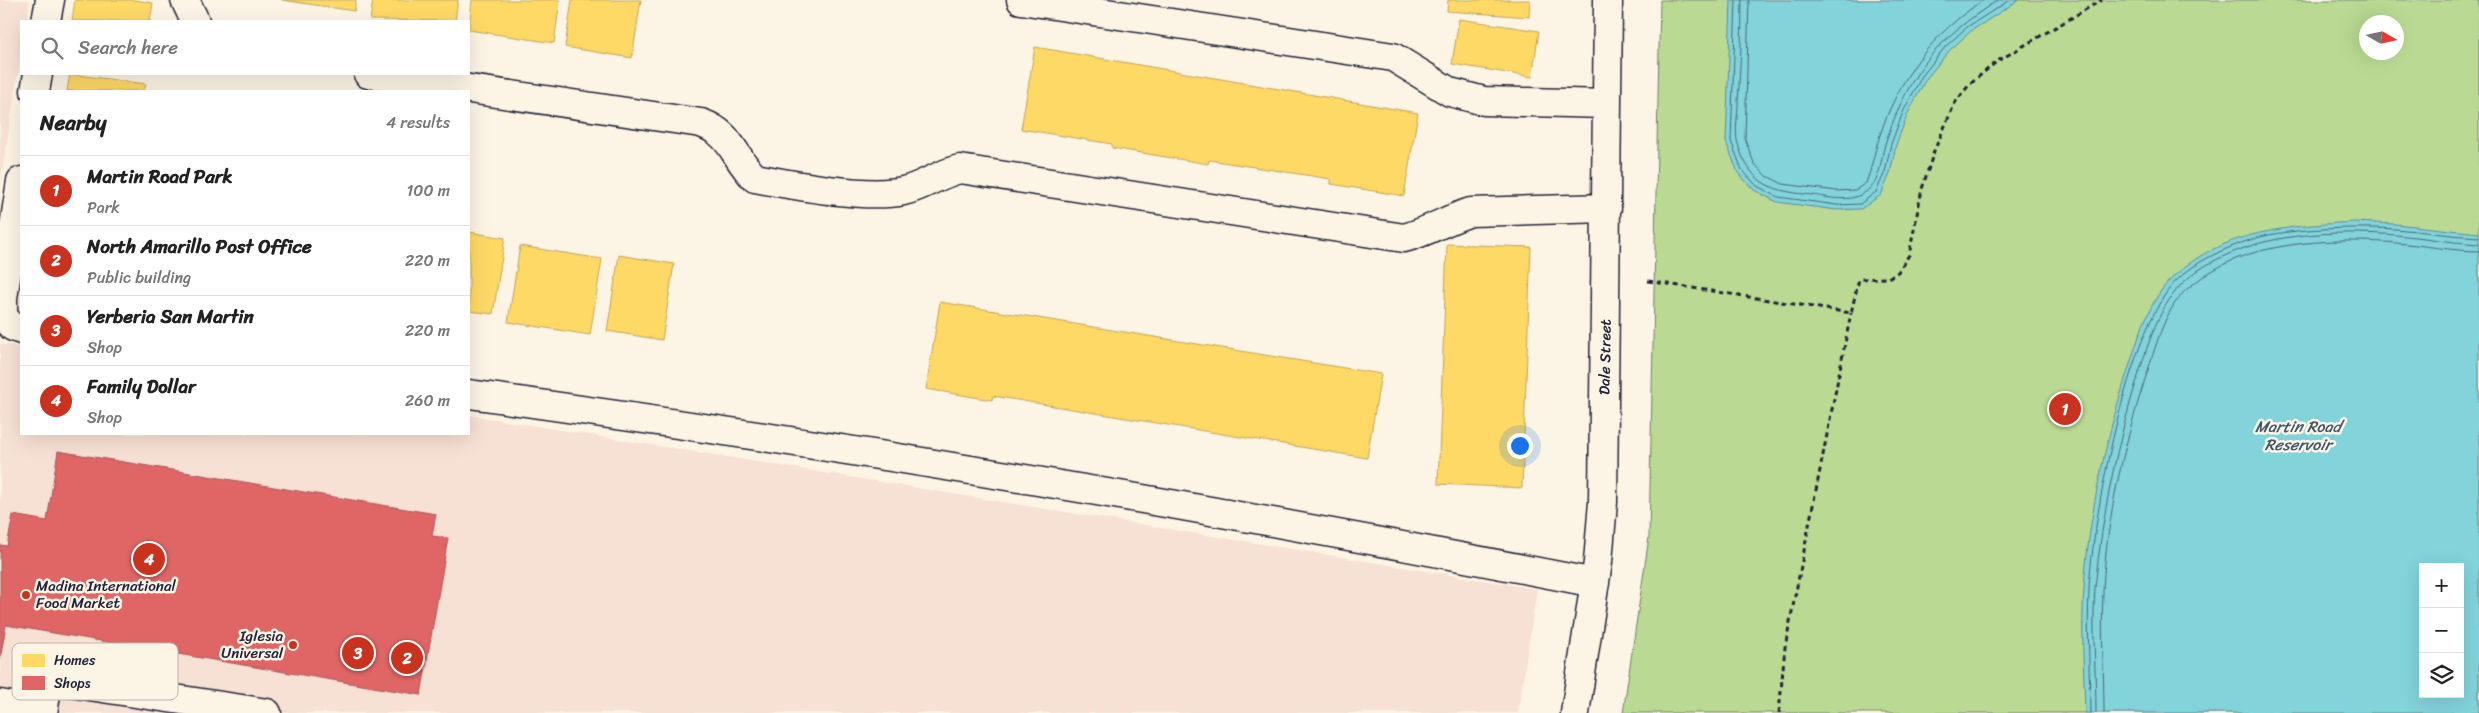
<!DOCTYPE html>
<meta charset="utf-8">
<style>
:root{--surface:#fff;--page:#f2f2f2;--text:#222;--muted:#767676;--line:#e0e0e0;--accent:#c8321e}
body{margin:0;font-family:Sriracha,sans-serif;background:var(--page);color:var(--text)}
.controls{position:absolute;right:15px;bottom:15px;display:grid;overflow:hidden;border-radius:0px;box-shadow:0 5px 20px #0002}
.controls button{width:45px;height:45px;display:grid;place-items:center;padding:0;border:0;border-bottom:1px solid var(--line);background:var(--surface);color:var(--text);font:25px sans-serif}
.compass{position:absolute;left:2359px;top:15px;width:45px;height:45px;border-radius:50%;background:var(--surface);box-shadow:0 5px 20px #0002;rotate:99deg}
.you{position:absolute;left:1519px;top:445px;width:18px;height:18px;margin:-12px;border:4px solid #fff;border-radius:50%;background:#1a73e8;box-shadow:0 0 0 8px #1a73e833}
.badge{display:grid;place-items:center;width:32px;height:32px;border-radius:50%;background:var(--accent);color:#fff;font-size:16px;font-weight:700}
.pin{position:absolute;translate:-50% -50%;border:2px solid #fff;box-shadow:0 1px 5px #0006}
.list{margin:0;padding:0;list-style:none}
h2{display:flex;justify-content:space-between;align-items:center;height:65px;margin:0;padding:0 20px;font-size:21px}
h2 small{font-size:16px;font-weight:400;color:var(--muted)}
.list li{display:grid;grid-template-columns:32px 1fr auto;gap:15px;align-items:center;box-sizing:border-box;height:70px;padding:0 20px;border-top:1px solid var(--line)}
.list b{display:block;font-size:19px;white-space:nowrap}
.list p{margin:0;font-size:16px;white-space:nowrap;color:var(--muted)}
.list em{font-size:16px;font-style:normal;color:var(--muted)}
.icon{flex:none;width:28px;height:28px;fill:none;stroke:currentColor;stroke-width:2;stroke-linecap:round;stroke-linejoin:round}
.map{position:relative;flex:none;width:2479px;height:713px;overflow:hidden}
.search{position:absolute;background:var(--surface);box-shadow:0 5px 20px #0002;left:20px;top:20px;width:450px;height:55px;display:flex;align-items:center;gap:12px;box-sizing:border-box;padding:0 18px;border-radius:0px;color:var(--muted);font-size:19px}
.panel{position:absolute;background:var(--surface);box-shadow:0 5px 20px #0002;left:20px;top:90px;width:450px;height:345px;border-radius:0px}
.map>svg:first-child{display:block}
.built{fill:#f7e0d4}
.green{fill:#bada93;stroke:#6e7e67;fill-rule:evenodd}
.water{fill:#82d3da;stroke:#5c8c9a;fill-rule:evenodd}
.homes{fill:#ffd966;stroke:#bda259}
.shops{fill:#e06666;stroke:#a75259}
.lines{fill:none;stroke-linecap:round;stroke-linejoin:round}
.shore{stroke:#48697b;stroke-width:1}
.minor-casing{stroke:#22223b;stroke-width:31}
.path{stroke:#22223b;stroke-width:3;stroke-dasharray:5 4;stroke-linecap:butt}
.minor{stroke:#fcf5e5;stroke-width:28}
.poi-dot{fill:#c8321e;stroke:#fcf5e5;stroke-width:2}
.labels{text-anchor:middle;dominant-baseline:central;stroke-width:5;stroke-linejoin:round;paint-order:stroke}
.street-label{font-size:15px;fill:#22223b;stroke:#fcf5e5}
.poi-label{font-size:15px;fill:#22223b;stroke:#fcf5e5;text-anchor:start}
.water-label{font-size:16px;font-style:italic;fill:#3f576b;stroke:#fcf5e5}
.key{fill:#fcf5e5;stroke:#bbb6b2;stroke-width:1}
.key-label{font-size:14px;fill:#22223b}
</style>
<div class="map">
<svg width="2479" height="713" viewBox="0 0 2479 713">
<rect width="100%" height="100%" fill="#fcf5e5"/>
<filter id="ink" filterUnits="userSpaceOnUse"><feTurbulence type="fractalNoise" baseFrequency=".02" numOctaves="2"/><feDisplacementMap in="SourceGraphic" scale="10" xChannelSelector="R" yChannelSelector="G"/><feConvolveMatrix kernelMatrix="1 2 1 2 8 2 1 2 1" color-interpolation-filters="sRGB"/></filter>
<g filter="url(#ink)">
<!-- built -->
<path class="built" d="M0 0H30L27 21H21V55L0 185Z
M0 344 21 347V434H469V415L1537 589 1518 713H0Z"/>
<!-- green -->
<path class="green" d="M1660 0H2479V713H1623L1649 537ZM2366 22H2396V52H2366ZM2423 567H2460V694H2423Z"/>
<!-- water -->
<path class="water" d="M1731 0H2019L1971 31 1949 51 1926 79 1908 113 1896 145 1890 174 1881 195 1861 209 1836 210 1777 202 1754 190 1738 173 1726 142Z
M2354 222 2396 224 2479 233V713H2085C2084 672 2081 630 2084 588 2089 513 2106 438 2129 367 2139 336 2149 299 2174 276 2223 230 2291 226 2354 222ZM2423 567H2460V694H2423Z"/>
<!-- homes -->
<path class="homes" d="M75 0H135L153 3 150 21H72Z
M282 0H356L354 11Z
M373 0H458L455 21 370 20Z
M472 0H560L554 43 469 30Z
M572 0H641L632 58 565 47Z
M1448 0H1530L1529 17 1447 11Z
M1459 19 1539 31 1532 77 1452 64Z
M1035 47 1418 113 1404 196 1331 184V179L1209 160 1208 164 1112 148V144L1021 129Z
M70 74 146 84 144 91H67Z
M469 232 505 238 493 314 469 311Z
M1447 244 1531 247 1522 488 1438 484Z
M520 246 602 259 590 335 508 322Z
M619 255 674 264 662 340 607 331Z
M940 302 1381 374 1367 458 993 396 992 400 926 389Z"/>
<!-- shops -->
<path class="shops" d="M58 451 436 514 432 536 448 538 421 695 6 625 0 660V545L7 546 13 515 47 521Z"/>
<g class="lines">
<!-- shore -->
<path class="shore" d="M1736 0 1731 141 1742 170 1757 186 1778 197 1837 205 1860 204 1876 192 1885 172 1891 144 1903 112 1922 76 1945 47 1967 27 2010 0
M1742 0C1742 34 1740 68 1738 102 1738 114 1735 129 1737 140 1740 155 1750 174 1762 182 1778 192 1795 193 1813 195 1832 198 1855 204 1870 188 1882 177 1881 153 1887 138 1911 70 1937 39 1998 0
M1749 0 1745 139 1754 163 1765 175 1783 184 1837 191 1855 190 1866 183C1872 168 1874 153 1879 138 1898 79 1932 33 1984 0
M2090 713C2090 672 2087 631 2089 590 2092 521 2128 327 2177 280 2195 262 2223 249 2247 241 2266 234 2287 232 2307 230 2336 228 2365 227 2395 229 2423 231 2451 236 2479 237
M2096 713C2096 671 2092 630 2095 588 2102 515 2117 443 2139 373 2149 342 2158 309 2181 285 2197 267 2226 254 2250 246 2295 232 2349 231 2396 235 2424 237 2451 243 2479 244
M2104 713C2104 673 2101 632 2103 592 2106 517 2125 441 2148 370 2157 343 2165 309 2187 289 2205 273 2231 259 2253 253 2298 240 2350 239 2396 243 2424 245 2452 251 2479 251"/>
<defs>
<path id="minor" d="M185 0 195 21
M1021 0 1393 57 1450 92 1484 101 1607 104
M46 21 50 0
M368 74 701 123C733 134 733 157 755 178 793 185 867 199 903 191 923 187 938 174 960 169L1404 238C1428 232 1447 219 1471 212L1607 208
M35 91 38 74
M21 181 3 298V317L13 327 21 330
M469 394C846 446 1221 509 1595 583
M0 704 43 711
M43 713 46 694 52 684 63 682 267 713
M1575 713 1598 562 1603 502 1608 0"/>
</defs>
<!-- minor casing -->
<use href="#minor" class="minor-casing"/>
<!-- path -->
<path class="path" d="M1648 281 1851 313 1859 279 1888 278 1898 272 1909 255 1922 189 1934 151 1955 103 1969 85 1996 62 2102 0
M1779 713 1785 647 1851 313"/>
<!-- minor -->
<use href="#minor" class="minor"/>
</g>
</g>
<!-- markers -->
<g class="poi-dot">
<circle cx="26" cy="595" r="5"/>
<circle cx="293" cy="645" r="5"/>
</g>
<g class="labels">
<!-- street labels -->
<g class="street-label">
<text transform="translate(1605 357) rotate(-89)">Dale Street</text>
</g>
<!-- poi labels -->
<g class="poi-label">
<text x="36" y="586">Madina International<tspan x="36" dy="17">Food Market</tspan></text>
<text x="283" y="636" text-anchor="end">Iglesia<tspan x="283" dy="17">Universal</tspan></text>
</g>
<!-- water labels -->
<g class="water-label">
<text x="2298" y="426">Martin Road<tspan x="2298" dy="18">Reservoir</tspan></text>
</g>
</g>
<!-- legend -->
<rect x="12" y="643" width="166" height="57" rx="8" class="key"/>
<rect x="22" y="654" width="23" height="13" fill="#ffd966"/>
<rect x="22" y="676" width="23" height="14" fill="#e06666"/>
<g class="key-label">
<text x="54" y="665">Homes</text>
<text x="54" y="688">Shops</text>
</g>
</svg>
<div class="controls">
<button>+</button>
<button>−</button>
<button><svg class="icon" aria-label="layers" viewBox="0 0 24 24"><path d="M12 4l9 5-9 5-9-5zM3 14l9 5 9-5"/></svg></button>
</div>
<svg class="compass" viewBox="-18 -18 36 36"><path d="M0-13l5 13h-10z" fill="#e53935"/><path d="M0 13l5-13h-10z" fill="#767676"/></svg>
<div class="you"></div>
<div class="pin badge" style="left:2065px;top:409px">1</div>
<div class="pin badge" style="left:407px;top:658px">2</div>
<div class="pin badge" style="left:358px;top:653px">3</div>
<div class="pin badge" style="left:149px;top:559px">4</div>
<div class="search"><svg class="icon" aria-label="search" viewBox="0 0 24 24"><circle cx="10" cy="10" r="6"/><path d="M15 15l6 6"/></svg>Search here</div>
<section class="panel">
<h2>Nearby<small>4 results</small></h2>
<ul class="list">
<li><span class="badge">1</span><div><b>Martin Road Park</b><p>Park</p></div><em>100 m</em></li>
<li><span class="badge">2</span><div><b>North Amarillo Post Office</b><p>Public building</p></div><em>220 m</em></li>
<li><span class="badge">3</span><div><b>Yerberia San Martin</b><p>Shop</p></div><em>220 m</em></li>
<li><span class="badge">4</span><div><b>Family Dollar</b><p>Shop</p></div><em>260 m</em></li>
</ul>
</section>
</div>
